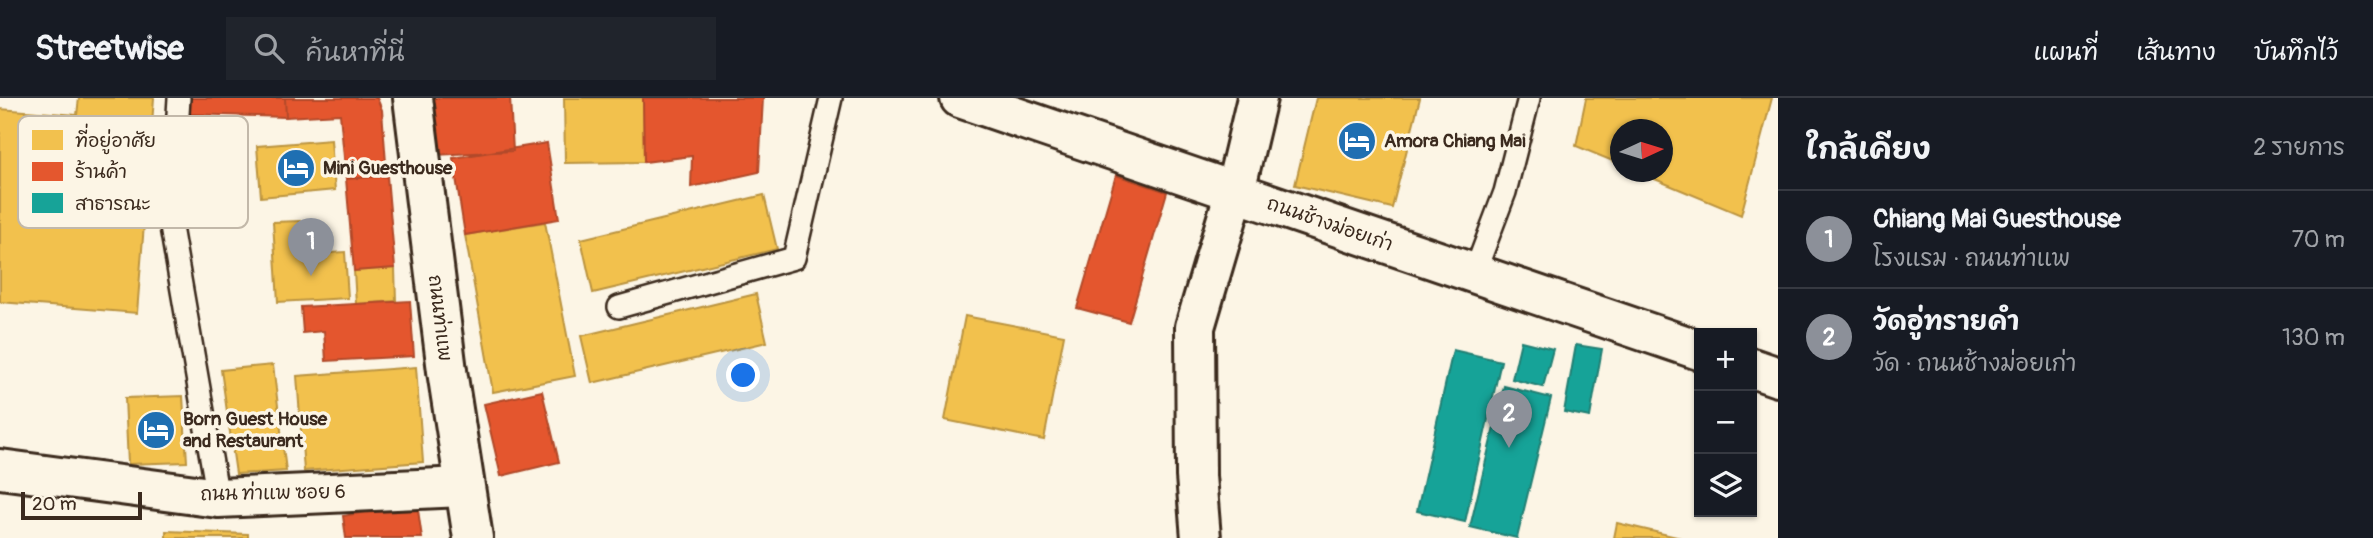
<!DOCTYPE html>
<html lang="th">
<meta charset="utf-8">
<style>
:root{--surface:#171b24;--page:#20242c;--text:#f1f3f6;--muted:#9ea1a6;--line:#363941;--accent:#8c9099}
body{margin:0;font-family:Pangolin,"Playpen Sans Thai",sans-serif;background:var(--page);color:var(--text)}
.controls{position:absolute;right:21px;bottom:21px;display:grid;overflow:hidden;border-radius:0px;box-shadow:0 2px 5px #0004}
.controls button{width:63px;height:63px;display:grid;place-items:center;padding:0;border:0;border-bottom:2px solid var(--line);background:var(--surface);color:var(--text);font:35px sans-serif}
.compass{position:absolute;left:1610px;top:21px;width:63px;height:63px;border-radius:50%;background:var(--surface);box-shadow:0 2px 5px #0004;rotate:86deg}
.scale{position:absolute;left:21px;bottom:18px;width:121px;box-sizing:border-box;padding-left:7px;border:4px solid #3b2a1e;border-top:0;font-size:19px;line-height:24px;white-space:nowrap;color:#3b2a1e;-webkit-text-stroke:5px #fcf5e5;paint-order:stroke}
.you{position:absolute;left:744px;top:278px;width:24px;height:24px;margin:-18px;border:5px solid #fff;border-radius:50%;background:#1a73e8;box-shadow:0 0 0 10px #1a73e833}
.badge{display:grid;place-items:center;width:46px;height:46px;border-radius:50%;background:var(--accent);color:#fff;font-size:23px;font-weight:700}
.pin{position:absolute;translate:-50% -58px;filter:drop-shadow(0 2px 4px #0008)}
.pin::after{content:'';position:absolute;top:37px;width:24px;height:21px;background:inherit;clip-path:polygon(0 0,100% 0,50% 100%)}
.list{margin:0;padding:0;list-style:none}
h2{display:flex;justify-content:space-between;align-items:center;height:91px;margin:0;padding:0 28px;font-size:30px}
h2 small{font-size:23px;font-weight:400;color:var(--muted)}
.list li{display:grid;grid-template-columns:46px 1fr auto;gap:21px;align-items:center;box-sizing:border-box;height:98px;padding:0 28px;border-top:2px solid var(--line)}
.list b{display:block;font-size:26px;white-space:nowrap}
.list p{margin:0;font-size:23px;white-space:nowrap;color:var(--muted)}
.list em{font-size:23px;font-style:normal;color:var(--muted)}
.icon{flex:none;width:38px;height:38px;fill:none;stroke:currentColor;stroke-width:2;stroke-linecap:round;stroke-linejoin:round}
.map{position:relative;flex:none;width:1778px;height:440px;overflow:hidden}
header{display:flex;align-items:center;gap:42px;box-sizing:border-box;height:98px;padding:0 35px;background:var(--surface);border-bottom:2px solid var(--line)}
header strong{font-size:33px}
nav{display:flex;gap:38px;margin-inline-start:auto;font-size:24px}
.search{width:490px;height:63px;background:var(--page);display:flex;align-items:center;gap:18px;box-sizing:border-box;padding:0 24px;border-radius:0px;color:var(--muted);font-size:26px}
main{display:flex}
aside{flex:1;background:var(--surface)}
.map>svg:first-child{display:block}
.homes{fill:#f2c14e;stroke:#bb9440;stroke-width:2}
.shops{fill:#e4572e;stroke:#b14a29;stroke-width:2}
.public{fill:#17a398;stroke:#227f73;stroke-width:2}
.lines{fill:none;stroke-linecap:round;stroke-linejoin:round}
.service-casing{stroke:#3b2a1e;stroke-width:26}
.minor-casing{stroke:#3b2a1e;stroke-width:44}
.secondary-casing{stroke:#3b2a1e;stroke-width:44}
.service{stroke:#fcf5e5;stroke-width:21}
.minor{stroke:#fcf5e5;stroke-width:38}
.secondary{stroke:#fcf5e5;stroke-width:38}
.labels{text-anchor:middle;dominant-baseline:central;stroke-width:7;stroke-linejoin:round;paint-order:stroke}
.poi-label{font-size:19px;font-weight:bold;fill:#3b2a1e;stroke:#fcf5e5;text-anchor:start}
.street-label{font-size:19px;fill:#3b2a1e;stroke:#fcf5e5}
.key{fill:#fcf5e5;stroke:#c2b8a9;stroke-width:2}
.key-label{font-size:19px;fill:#3b2a1e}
</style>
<header>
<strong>Streetwise</strong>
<div class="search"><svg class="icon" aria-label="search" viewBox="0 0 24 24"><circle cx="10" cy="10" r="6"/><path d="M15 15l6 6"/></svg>ค้นหาที่นี่</div>
<nav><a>แผนที่</a><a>เส้นทาง</a><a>บันทึกไว้</a></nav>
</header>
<main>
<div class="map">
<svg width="1778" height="440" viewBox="0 0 1778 440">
<rect width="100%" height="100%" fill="#fcf5e5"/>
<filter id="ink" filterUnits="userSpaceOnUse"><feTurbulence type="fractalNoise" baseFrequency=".0143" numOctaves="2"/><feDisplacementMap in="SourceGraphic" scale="14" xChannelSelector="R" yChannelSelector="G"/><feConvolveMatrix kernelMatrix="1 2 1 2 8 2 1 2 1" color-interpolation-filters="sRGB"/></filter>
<g filter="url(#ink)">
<!-- homes -->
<path class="homes" d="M79 0H154L137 215 0 204V11L77 17Z
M564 0H643L644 64 565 65Z
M1316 0H1420L1392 110 1295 87Z
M1586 0H1772L1741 117 1638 74H1662V32H1620V66L1576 48Z
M331 42 335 92 261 99 257 48Z
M764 97 777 151 593 195 581 141Z
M300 123 302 157 345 154 348 200 278 204 273 124Z
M545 124 575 278 493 294 465 137Z
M395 170 396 203 356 206 354 173Z
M756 196 767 244 592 285 581 238Z
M965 218 1064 237 1044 342 945 322Z
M273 267 286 373 236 376 221 272Z
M416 269 423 364 304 373 297 278Z
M183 298 187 364 128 366 125 300Z
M1617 425 1681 440H1614Z
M166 433 248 436V440H166Z"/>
<!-- shops -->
<path class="shops" d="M188 0H285L286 19 187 16Z
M285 0H377L382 12 387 78 346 81 340 16 286 19Z
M432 0H510L513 53 435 57Z
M643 0H763L759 74 691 89 692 58 644 64Z
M547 45 559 121 465 137 453 60Z
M1116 77 1167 94 1129 224 1077 210Z
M387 78 395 170 354 173 346 81Z
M410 203 414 258 326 263 324 233 303 235 301 209Z
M542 293 559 364 501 378 484 306Z
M417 405 422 440H346L343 418Z"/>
<!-- public -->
<path class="public" d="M1521 243 1553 251 1543 289 1512 281Z
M1576 247 1602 251 1590 319 1564 314Z
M1453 252 1501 263 1465 424 1417 413Z
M1504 288 1551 300 1517 440 1470 429Z"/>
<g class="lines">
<defs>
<path id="service" d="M179 0 171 129 218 400
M1474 176 1505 94 1529 0
M619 209 794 160 831 0"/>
<path id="minor" d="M960 0 1699 252
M1752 270 1778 279
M0 371 218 400 463 389
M1201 440 1196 378 1195 229 1235 93 1257 0"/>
<path id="secondary" d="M413 0 447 273 473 440"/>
</defs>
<!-- service casing -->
<use href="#service" class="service-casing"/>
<!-- minor casing -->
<use href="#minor" class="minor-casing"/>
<!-- secondary casing -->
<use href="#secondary" class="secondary-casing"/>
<!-- service -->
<use href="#service" class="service"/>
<!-- minor -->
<use href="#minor" class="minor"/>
<!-- secondary -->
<use href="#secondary" class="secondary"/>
</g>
</g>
<!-- icons -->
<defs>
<symbol id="hotel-disc" viewBox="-11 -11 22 22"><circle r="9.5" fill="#1f6fb2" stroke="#fcf5e5"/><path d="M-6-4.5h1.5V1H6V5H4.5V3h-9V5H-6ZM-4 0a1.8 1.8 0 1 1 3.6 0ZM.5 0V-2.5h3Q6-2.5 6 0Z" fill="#fff"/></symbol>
</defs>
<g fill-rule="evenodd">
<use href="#hotel-disc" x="1335" y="21" width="44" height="44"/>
<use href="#hotel-disc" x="274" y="48" width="44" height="44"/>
<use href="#hotel-disc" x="134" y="310" width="44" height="44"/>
</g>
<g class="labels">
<!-- poi labels -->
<g class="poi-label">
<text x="1384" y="43">Amora Chiang Mai</text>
<text x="323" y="70">Mini Guesthouse</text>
<text x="183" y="321">Born Guest House<tspan x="183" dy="22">and Restaurant</tspan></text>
</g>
<!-- street labels -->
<g class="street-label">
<text transform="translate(1330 126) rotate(19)">ถนนช้างม่อยเก่า</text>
<text transform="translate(440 220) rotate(83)">ถนนท่าแพ</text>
<text transform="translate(273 395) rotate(-1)">ถนน ท่าแพ ซอย 6</text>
</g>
</g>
<!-- legend -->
<rect x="18" y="18" width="230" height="112" rx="10" class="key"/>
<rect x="32" y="32" width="31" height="20" fill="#f2c14e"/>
<rect x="32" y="64" width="31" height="19" fill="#e4572e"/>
<rect x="32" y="95" width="31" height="20" fill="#17a398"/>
<g class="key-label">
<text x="75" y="49">ที่อยู่อาศัย</text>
<text x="75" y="80">ร้านค้า</text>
<text x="75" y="112">สาธารณะ</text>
</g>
</svg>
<div class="controls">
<button>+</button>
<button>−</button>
<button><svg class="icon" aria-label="layers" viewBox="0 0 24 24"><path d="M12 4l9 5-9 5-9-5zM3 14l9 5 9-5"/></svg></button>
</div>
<svg class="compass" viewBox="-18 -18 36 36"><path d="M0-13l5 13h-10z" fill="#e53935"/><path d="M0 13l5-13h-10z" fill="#9ea1a6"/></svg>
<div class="scale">20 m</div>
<div class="you"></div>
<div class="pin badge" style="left:311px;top:178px">1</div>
<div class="pin badge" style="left:1509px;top:350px">2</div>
</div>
<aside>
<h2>ใกล้เคียง<small>2 รายการ</small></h2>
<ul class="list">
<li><span class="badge">1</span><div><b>Chiang Mai Guesthouse</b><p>โรงแรม · ถนนท่าแพ</p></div><em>70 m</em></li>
<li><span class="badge">2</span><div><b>วัดอู่ทรายคำ</b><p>วัด · ถนนช้างม่อยเก่า</p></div><em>130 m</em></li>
</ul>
</aside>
</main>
